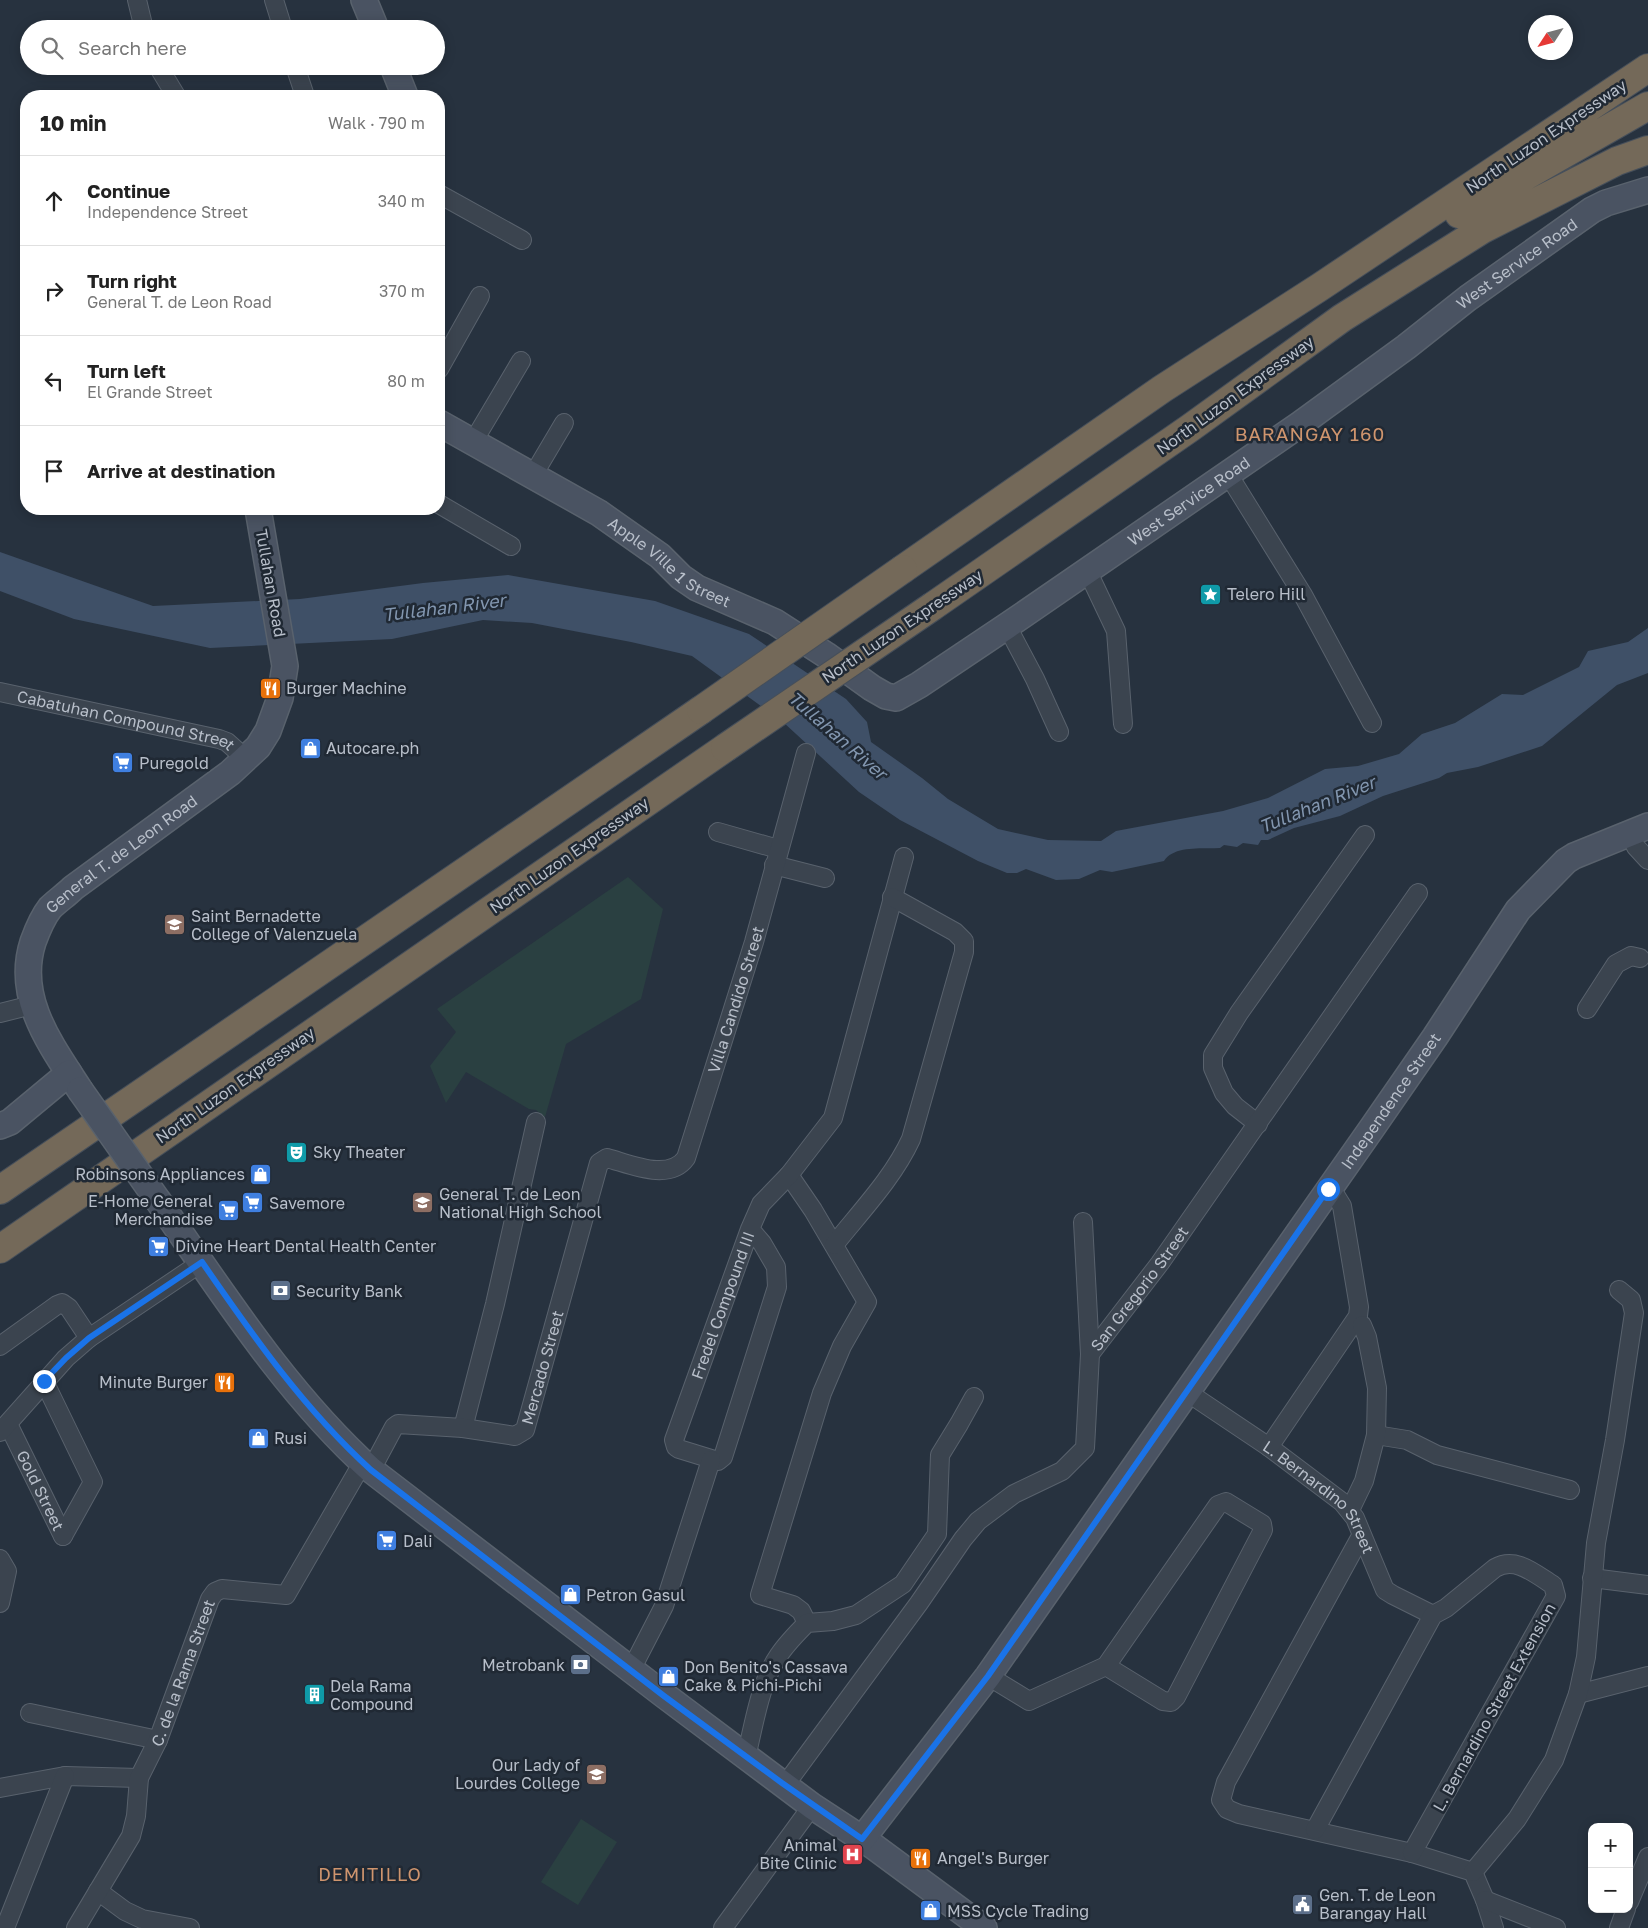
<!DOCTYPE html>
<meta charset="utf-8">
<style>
:root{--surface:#fff;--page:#f2f2f2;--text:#222;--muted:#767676;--line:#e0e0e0}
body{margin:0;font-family:"Golos Text",sans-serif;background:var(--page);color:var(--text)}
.controls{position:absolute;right:15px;bottom:15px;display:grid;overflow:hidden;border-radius:10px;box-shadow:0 2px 12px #0003}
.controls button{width:45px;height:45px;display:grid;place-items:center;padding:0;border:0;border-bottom:1px solid var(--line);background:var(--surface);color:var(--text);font:25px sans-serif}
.compass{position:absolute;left:1528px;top:15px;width:45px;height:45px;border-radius:50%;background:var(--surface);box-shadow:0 2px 12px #0003;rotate:234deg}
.stop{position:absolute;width:15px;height:15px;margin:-11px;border:4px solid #1a73e8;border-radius:50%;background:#fff}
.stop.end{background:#1a73e8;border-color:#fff;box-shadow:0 1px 5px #0008}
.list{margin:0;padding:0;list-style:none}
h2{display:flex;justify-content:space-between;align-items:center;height:65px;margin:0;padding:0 20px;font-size:21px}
h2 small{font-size:16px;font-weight:400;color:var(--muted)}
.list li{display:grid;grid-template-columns:32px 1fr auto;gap:15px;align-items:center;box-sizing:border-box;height:90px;padding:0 20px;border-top:1px solid var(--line)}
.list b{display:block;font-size:19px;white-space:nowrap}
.list p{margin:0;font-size:16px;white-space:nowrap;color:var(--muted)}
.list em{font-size:16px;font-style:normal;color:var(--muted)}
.icon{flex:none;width:28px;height:28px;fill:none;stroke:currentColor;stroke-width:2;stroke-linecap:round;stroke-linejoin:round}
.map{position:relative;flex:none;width:1648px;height:1928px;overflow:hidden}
.search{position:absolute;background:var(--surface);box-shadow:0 2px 12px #0003;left:20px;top:20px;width:425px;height:55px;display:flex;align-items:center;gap:12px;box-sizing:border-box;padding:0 18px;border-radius:28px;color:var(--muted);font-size:19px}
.panel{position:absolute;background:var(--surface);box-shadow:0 2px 12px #0003;left:20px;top:90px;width:425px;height:425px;border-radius:20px}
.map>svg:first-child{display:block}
.green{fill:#2a4041}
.water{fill:#3f5067}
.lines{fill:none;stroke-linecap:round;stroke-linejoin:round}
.street-casing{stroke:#59626d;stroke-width:20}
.secondary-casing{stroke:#59626d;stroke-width:28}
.highway-casing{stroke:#464f5a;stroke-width:30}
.street{stroke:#3b444f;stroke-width:18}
.secondary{stroke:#4a5362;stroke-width:25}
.highway{stroke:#746959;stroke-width:28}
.secondary-bridge-casing{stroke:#59626d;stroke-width:28;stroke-linecap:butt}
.highway-bridge-casing{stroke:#464f5a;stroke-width:30;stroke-linecap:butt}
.secondary-bridge{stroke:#4a5362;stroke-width:25}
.highway-bridge{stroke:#746959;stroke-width:28}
.route{stroke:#1a73e8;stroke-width:6}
.labels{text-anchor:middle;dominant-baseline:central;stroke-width:5;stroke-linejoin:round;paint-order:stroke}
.street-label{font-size:16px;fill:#b8bfca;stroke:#202934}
.poi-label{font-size:16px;fill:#b8bfca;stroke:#202934;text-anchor:start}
.water-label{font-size:18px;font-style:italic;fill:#8296af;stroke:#202934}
.neighbourhood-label{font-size:18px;letter-spacing:1px;fill:#cf956e;stroke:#202934}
.quarter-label{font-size:19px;letter-spacing:1px;fill:#cf956e;stroke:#202934}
</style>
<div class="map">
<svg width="1648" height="1928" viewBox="0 0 1648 1928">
<rect width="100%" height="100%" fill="#27323f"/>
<!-- green -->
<path class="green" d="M628 877 663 909 641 999 566 1044 545 1117 536 1110 529 1109 466 1072 446 1103 430 1066 456 1032 437 1009Z
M581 1819 617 1842 578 1905 541 1882Z"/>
<!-- water -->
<path class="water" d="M0 552 153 606 300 599 423 583 508 575 655 601 749 634 846 699 867 722 871 742 922 778 948 799 998 829 1048 840 1101 841 1116 831 1223 811 1268 798 1325 769 1358 766 1399 754 1422 734 1455 723 1502 694 1523 695 1579 667 1588 651 1628 642 1648 628V673L1617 685 1542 746 1478 767 1447 773 1439 778 1383 796 1340 816 1294 828 1268 840H1261L1258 845 1243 843 1237 847 1224 845 1220 848C1203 849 1174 845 1164 861L1112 872 1100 870 1079 879 1056 880 1026 869 1017 873H1007L978 861 900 820 859 792 783 722 692 656 631 642 532 623 483 620 392 639 210 648 74 619 0 591Z"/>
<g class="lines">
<defs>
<g id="street">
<path d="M137 0 144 29"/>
<path d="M274 0 283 29"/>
<path d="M158 66 176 96"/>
<path d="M295 66 305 96"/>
<path d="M439 194 522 240"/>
<path d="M439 369 480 296"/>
<path d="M473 442 521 361"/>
<path d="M1228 474 1303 595 1372 723"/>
<path d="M532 477 564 423"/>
<path d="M439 504 511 546"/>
<path d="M1087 570 1116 631 1123 724"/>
<path d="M1007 626 1035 679 1059 732"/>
<path id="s1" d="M0 692 219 739 227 742 246 759"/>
<path d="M718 832 778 849"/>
<path d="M1629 832 1636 847 1648 860"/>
<path d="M774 865 825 878"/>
<path d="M1587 1009 1616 964 1631 956 1640 958"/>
<path d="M0 1013 32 1005"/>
<path d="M1258 1124 1235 1106 1224 1093 1213 1068V1055L1239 1013 1365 835"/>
<path d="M789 1175 813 1210 867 1302 842 1346 822 1393 760 1595 793 1605 801 1611 807 1623"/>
<path id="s2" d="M750 1229 762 1243 776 1267 777 1287 723 1457 718 1461 679 1449 676 1447 674 1440 750 1229 761 1204 789 1175 833 1118 904 857"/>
<path d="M834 1245C861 1211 893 1178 911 1139L964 952V941L955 932 892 897"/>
<path d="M0 1346 57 1305 62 1303 69 1308 89 1338"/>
<path id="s3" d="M1090 1354 1160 1263 1418 893"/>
<path d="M44 1381 93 1482 63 1536"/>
<path id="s4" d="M1187 1392 1269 1447 1342 1502 1355 1518 1385 1590 1393 1595 1433 1615"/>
<path id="s5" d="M8 1424 63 1536"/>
<path d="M463 1428 495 1304 536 1122"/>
<path d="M0 1432 66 1358 89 1338 202 1262"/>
<path d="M1376 1435 1407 1440 1437 1455 1570 1490"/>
<path d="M1269 1447 1358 1316 1359 1307 1342 1206 1334 1193 1328 1189"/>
<path id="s6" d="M371 1470 394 1427 398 1424 463 1428 515 1436 525 1430 599 1163 607 1158C630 1164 669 1182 686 1158L754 942 806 753"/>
<path d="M1350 1510 1364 1481 1376 1435 1377 1388 1367 1337 1362 1325"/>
<path d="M1361 1536 1226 1782 1221 1800 1227 1809 1239 1814 1412 1853 1473 1872 1485 1900 1494 1928"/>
<path d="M0 1559 7 1571 0 1603"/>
<path d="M1592 1578 1648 1585"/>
<path d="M631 1670 664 1606 711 1460"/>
<path d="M988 1676 1029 1701 1106 1666 1163 1701 1171 1702 1176 1697 1263 1530 1262 1524 1226 1502 1218 1505 1106 1666"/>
<path d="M1578 1694 1648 1676"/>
<path d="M30 1713 158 1740"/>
<path d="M746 1757C754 1725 760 1682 779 1655 787 1643 797 1633 807 1623L833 1621 856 1615 903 1584 937 1534 940 1455 959 1424 974 1397"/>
<path d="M785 1785 919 1603 963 1539 978 1521 1014 1494 1062 1471 1085 1448 1090 1354 1083 1222"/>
<path d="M0 1788 65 1776 139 1778"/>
<path d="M1315 1830 1433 1615 1446 1608 1495 1568C1516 1556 1535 1574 1553 1585L1556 1596 1412 1853"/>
<path d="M1473 1872 1517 1819 1554 1760 1578 1694 1586 1657 1596 1543 1615 1440 1634 1313 1631 1300 1619 1290"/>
<path d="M98 1891 125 1911 142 1919 190 1928"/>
<path d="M1485 1900 1556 1928"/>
<path d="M1629 1902 1648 1857"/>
<path d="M5 1928 65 1776"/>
<path id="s7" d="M76 1928 131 1836 136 1816 139 1778 158 1740 210 1599 215 1592 222 1589 286 1595 363 1462"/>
<path d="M723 1928 812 1806"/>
<path d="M1619 1928 1626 1909"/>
</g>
<g id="secondary">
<path d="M364 0 376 29"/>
<path d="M393 66 405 96"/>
<path id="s8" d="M439 423 599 513 660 556 681 577 697 588 775 622 826 655 872 688 886 696 896 698 919 685 1007 626 1299 425 1406 347 1468 298 1592 210 1606 203 1648 190"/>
<path id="s9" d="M80 1090C51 1045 15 998 33 942 37 931 42 918 50 908 57 901 66 895 73 888L230 773 258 747 268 731 280 698 285 666 258 509"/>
<path d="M0 1126 10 1122 69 1073"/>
<path d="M159 1202C224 1295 286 1393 371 1470L664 1695 812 1806 873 1846 984 1928"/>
<path id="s10" d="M862 1839 988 1676 1372 1128 1435 1037 1518 910 1566 861 1574 856 1648 826"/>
</g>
<path id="highway" d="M1459 214 1648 106
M903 569 1162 389 1320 287 1648 68
M933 606 1190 428 1342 318 1483 229 1617 161 1648 150
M0 1190 701 710
M0 1249 725 748"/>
</defs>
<!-- street casing -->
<use href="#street" class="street-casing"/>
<!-- secondary casing -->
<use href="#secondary" class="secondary-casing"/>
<!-- highway casing -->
<use href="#highway" class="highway-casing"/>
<!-- street -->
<use href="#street" class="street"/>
<!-- secondary -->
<use href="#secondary" class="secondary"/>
<!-- highway -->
<use href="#highway" class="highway"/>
<defs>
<path id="secondary-bridge" d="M80 1090 159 1202"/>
<path id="highway-bridge" d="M701 710 903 569
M725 748 933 606"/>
</defs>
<!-- secondary-bridge casing -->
<use href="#secondary-bridge" class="secondary-bridge-casing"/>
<!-- highway-bridge casing -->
<use href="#highway-bridge" class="highway-bridge-casing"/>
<!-- secondary-bridge -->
<use href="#secondary-bridge" class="secondary-bridge"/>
<!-- highway-bridge -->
<use href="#highway-bridge" class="highway-bridge"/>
</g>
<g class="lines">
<!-- route -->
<path class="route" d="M44 1381 66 1358 89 1338 202 1262C253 1336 304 1409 371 1470L664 1696 782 1783 862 1839 988 1676 1328 1189"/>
</g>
<!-- icons -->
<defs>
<symbol id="sight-square" viewBox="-11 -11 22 22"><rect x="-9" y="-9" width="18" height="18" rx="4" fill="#0f9aa8" stroke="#202934"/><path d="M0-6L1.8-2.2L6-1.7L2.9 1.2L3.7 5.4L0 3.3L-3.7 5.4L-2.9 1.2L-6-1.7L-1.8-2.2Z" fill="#fff"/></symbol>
<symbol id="restaurant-square" viewBox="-11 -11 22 22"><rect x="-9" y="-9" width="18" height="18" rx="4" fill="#e8710a" stroke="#202934"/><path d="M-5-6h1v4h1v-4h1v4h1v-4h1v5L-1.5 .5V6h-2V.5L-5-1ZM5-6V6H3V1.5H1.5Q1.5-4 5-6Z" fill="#fff"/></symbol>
<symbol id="shop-square" viewBox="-11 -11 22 22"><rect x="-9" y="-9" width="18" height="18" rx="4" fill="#3f7fe0" stroke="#202934"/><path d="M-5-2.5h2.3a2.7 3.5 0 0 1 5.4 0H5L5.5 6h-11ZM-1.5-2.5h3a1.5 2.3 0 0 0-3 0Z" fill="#fff"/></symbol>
<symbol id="supermarket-square" viewBox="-11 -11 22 22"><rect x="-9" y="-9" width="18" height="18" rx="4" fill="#3f7fe0" stroke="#202934"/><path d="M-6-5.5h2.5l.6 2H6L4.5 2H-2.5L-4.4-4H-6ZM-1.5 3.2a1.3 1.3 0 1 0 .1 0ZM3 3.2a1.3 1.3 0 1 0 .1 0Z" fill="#fff"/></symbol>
<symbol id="university-square" viewBox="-11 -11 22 22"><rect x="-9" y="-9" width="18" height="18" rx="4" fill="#8d6e63" stroke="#202934"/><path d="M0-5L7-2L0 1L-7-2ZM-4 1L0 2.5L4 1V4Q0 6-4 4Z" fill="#fff"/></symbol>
<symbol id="theatre-square" viewBox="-11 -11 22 22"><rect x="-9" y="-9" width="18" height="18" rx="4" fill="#0f9aa8" stroke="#202934"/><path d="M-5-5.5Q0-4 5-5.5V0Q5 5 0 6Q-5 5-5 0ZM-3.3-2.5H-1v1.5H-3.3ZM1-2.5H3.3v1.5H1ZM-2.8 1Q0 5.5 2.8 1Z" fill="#fff"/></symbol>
<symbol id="school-square" viewBox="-11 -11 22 22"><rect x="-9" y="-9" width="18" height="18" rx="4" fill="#8d6e63" stroke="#202934"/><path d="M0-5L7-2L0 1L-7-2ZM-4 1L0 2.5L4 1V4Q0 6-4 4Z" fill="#fff"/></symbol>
<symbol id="bank-square" viewBox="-11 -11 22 22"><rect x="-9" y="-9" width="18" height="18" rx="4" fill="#5c6f8a" stroke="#202934"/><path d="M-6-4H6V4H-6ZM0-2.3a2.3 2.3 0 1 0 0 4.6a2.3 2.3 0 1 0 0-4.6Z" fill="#fff"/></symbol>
<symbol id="building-square" viewBox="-11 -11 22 22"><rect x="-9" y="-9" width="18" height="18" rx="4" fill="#0f9aa8" stroke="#202934"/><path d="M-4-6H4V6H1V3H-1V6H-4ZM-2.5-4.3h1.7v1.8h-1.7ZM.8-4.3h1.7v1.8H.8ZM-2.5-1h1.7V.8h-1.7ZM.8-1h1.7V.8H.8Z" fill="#fff"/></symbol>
<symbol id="hospital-square" viewBox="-11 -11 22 22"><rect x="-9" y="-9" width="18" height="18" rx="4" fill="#e0444e" stroke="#202934"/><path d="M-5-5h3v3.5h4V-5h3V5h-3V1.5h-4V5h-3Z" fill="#fff"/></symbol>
<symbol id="civic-square" viewBox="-11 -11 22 22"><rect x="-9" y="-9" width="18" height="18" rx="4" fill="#5c6f8a" stroke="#202934"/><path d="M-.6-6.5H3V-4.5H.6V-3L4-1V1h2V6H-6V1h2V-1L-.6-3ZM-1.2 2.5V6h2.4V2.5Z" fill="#fff"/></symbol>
</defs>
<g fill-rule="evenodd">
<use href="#sight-square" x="1198" y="582" width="25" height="25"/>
<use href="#restaurant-square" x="258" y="676" width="25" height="25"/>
<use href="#shop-square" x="298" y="736" width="25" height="25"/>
<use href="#supermarket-square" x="110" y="750" width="25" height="25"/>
<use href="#university-square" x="162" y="912" width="25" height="25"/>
<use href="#theatre-square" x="284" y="1140" width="25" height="25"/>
<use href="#shop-square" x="248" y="1162" width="25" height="25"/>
<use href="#supermarket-square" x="240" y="1190" width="25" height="25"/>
<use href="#school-square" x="410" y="1190" width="25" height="25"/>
<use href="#supermarket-square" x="216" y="1198" width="25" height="25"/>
<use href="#supermarket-square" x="146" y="1234" width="25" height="25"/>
<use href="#bank-square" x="268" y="1278" width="25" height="25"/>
<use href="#restaurant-square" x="212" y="1370" width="25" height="25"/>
<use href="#shop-square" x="246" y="1426" width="25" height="25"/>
<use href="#supermarket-square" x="374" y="1528" width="25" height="25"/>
<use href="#shop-square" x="558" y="1582" width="25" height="25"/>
<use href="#bank-square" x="568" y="1652" width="25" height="25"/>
<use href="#shop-square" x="656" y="1664" width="25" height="25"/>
<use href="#building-square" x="302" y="1682" width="25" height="25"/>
<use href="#university-square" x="584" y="1762" width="25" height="25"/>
<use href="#hospital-square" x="840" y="1842" width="25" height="25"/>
<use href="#restaurant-square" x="908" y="1846" width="25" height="25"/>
<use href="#civic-square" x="1290" y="1892" width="25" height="25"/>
<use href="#shop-square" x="918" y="1898" width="25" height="25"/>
</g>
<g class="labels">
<!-- street labels -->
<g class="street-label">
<text transform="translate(1546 136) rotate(-34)">North Luzon Expressway</text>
<text stroke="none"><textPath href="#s8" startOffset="1294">West Service Road</textPath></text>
<text transform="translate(1235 395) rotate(-36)">North Luzon Expressway</text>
<text stroke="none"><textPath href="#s8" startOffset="889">West Service Road</textPath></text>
<text stroke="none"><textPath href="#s8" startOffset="270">Apple Ville 1 Street</textPath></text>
<text transform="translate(271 583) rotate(80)">Tullahan Road</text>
<text transform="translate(902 626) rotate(-34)">North Luzon Expressway</text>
<text stroke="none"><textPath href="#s1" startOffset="129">Cabatuhan Compound Street</textPath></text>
<text transform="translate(569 855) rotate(-35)">North Luzon Expressway</text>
<text stroke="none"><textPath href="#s9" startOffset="289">General T. de Leon Road</textPath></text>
<text stroke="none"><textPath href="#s6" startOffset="720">Villa Candido Street</textPath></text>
<text transform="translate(235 1085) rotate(-35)">North Luzon Expressway</text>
<text stroke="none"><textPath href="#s10" startOffset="908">Independence Street</textPath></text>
<text stroke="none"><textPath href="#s3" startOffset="82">San Gregorio Street</textPath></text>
<text stroke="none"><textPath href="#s2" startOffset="446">Fredel Compound III</textPath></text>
<text stroke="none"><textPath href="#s6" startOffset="248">Mercado Street</textPath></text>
<text stroke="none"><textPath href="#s5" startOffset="74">Gold Street</textPath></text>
<text stroke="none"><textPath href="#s4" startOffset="171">L. Bernardino Street</textPath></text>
<text stroke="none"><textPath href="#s7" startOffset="280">C. de la Rama Street</textPath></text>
<text transform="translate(1494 1707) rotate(-61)">L. Bernardino Street Extension</text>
</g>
<!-- poi labels -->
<g class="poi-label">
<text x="1227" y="594">Telero Hill</text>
<text x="286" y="688">Burger Machine</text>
<text x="326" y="748">Autocare.ph</text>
<text x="139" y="763">Puregold</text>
<text x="191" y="916">Saint Bernadette<tspan x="191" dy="18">College of Valenzuela</tspan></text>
<text x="313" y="1152">Sky Theater</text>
<text x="245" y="1174" text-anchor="end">Robinsons Appliances</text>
<text x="439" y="1194">General T. de Leon<tspan x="439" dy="18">National High School</tspan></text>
<text x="213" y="1201" text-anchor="end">E-Home General<tspan x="213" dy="18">Merchandise</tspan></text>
<text x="269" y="1203">Savemore</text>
<text x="175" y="1246">Divine Heart Dental Health Center</text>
<text x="296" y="1291">Security Bank</text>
<text x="208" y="1382" text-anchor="end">Minute Burger</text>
<text x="274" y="1438">Rusi</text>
<text x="403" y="1541">Dali</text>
<text x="586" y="1595">Petron Gasul</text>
<text x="565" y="1665" text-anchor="end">Metrobank</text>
<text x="684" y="1667">Don Benito's Cassava<tspan x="684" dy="18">Cake &amp; Pichi-Pichi</tspan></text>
<text x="330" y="1686">Dela Rama<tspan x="330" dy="18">Compound</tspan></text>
<text x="580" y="1765" text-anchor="end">Our Lady of<tspan x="580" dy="18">Lourdes College</tspan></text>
<text x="837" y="1845" text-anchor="end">Animal<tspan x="837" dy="18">Bite Clinic</tspan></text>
<text x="937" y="1858">Angel's Burger</text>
<text x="1319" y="1895">Gen. T. de Leon<tspan x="1319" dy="18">Barangay Hall</tspan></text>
<text x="947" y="1911">MSS Cycle Trading</text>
</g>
<!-- water labels -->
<g class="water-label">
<text transform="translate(444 607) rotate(-7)">Tullahan River</text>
<text transform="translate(838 735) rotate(41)">Tullahan River</text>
<text transform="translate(1317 804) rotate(-22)">Tullahan River</text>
</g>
<!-- neighbourhood labels -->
<g class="neighbourhood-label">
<text x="370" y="1874">DEMITILLO</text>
</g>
<!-- quarter labels -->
<g class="quarter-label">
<text x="1310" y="433">BARANGAY 160</text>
</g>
</g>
</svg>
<div class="controls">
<button>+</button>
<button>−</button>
</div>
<svg class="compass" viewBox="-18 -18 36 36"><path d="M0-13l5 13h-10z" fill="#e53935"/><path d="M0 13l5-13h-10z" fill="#767676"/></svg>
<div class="stop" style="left:1328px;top:1189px"></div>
<div class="stop end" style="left:44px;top:1381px"></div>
<div class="search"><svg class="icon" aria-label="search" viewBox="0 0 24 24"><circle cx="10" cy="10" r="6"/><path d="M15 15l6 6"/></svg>Search here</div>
<section class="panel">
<h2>10 min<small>Walk · 790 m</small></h2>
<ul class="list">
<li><svg class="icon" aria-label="ahead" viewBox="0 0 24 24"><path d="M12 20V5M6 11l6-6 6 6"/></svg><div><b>Continue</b><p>Independence Street</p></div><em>340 m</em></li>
<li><svg class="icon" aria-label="right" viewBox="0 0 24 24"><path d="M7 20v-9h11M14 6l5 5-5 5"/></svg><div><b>Turn right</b><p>General T. de Leon Road</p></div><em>370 m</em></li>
<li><svg class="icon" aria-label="left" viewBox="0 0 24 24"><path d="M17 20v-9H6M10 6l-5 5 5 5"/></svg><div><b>Turn left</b><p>El Grande Street</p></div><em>80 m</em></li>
<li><svg class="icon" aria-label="arrive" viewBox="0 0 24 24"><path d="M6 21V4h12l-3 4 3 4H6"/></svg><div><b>Arrive at destination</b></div></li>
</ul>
</section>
</div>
